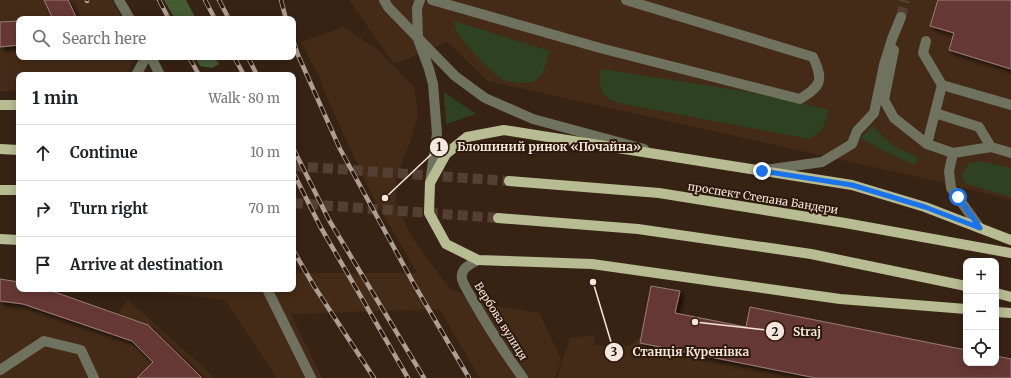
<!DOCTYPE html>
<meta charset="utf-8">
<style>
:root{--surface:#fff;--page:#f2f2f2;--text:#202124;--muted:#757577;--line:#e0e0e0}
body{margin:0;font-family:Merriweather,serif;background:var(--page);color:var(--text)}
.controls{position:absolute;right:12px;bottom:12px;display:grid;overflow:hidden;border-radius:8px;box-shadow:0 2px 10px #0003}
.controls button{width:36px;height:36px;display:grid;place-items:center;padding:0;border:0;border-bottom:1px solid var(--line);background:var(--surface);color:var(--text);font:20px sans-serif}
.stop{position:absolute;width:12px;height:12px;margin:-9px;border:3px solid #1a73e8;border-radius:50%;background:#fff}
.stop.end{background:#1a73e8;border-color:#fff;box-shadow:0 1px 4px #0008}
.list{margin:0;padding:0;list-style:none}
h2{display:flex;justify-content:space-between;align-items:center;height:52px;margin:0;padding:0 16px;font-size:17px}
h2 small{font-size:13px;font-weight:400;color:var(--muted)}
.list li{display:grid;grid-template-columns:26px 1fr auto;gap:12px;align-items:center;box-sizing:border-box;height:56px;padding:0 16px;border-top:1px solid var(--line)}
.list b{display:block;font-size:15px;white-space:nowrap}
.list em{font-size:13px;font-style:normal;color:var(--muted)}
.icon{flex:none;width:22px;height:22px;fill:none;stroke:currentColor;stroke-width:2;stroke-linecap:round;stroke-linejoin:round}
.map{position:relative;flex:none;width:1011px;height:378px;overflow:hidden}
.search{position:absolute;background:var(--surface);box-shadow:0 2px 10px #0003;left:16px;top:16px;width:280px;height:44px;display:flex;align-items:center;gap:10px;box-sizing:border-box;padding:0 14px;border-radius:8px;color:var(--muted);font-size:15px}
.panel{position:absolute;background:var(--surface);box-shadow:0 2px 10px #0003;left:16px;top:72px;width:280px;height:220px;border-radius:8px}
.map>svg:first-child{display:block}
.built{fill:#442b17}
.green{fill:#2e4120}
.forest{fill:#445b34}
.building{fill:#663834;stroke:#9b7c78;filter:url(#shadow)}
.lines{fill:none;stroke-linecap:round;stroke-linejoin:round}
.minor-tunnel{stroke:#544032;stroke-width:10;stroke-dasharray:10 5;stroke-linecap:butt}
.major-tunnel{stroke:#544032;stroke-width:10;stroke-dasharray:10 5;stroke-linecap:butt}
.minor{stroke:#6f725e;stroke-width:10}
.major{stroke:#b7bc92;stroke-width:10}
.rail-casing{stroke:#af9f93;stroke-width:4.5}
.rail{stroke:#2c190b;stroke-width:3;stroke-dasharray:9;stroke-linecap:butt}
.route{stroke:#1a73e8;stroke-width:5}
.labels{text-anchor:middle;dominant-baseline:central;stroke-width:4;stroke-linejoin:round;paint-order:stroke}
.street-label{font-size:11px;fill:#f5e7de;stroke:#2c190b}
.leader{fill:none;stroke:#f5e7de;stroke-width:1.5}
.callout-dot{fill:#f5e7de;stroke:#2c190b;stroke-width:1.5}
.mark-label{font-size:12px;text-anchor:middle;font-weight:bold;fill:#111}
.callout-label{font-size:12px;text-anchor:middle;font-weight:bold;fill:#f5e7de;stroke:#2c190b;stroke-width:4;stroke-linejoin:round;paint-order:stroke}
</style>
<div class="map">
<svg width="1011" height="378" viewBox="0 0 1011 378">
<defs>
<filter id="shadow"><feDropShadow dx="3.5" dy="3.5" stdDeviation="2" flood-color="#0009"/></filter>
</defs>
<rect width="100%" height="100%" fill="#372314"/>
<!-- built -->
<path class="built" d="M0 0H113L122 19H19V57H135L126 75H19V91H0Z
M349 0H1011V200L945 183 488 81 447 42 394 64Z
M344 27 377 49 414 87 418 114 411 139 396 178V203L411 236 450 289 501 307 540 313 561 360 555 378H480L439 309 291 314 322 378H277L225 300 128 289H293V273H417L371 193 327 98 319 76 301 42Z
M0 279 19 282V289H46L118 314 128 300 215 378H0Z
M594 335 595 345 629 346 642 335 640 343 816 378H557L570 338Z"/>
<!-- green -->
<path class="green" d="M454 21 550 51C547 59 545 73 538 79 529 85 511 83 502 79 492 74 460 40 456 30 454 27 454 24 454 21Z
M601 69 750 92 829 110C824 126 824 131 809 139L618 103C614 101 609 100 606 97 599 90 599 78 601 69Z
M444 92 476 114 446 124Z
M873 126C889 144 896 148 918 157L915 165 889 154 860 138Z
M980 161 1011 168V197L964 183 962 175 968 164Z"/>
<!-- forest -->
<path class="forest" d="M164 0H186L196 19H175Z
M195 57H215L219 64 212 68 200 66Z"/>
<!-- building -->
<path class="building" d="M44 0H68L77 19H53Z
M938 0H1011V69L949 50 954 33 930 26Z
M19 21V45L0 47V22Z
M0 279 19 282V289H46L148 325 202 378H137L153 362 132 341 23 304 0 301Z
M651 286 680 291 675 313 746 327 750 307 966 350V363H996V356L1011 359V378H816L640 343Z"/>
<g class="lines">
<!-- minor-tunnel -->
<path class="minor-tunnel" d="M901 17 905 0"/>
<!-- major-tunnel -->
<path class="major-tunnel" d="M293 166 509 181
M293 203 498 218"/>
<!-- minor -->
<path class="minor" d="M119 0 130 19
M384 0 388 7 455 76 485 98 533 119 644 149
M420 0 417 8 418 39 429 69 433 84 437 134 430 183
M432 0 600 48 800 99C821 86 824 81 813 57L626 0
M926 41 923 53 942 85 1011 105
M894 50 884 100 894 118 927 144 953 153 991 147 1011 153
M151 57 160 75
M136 75 146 57
M935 113 979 127 991 147
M927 144 942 85
M953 153 949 171 951 188 980 228
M765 170 822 162 852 144 857 131 874 113 884 65 892 39 901 17
M478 260C471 264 460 268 462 279 463 284 468 291 470 295 486 324 504 352 523 378
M267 289 311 378
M0 370 44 341 81 350 94 378"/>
<!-- major -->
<path class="major" d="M0 105H19
M0 149 19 150
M509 181 659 193 845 223 1011 253
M0 190H19
M498 218 638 229 811 254 966 286
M0 239 19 240
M996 293 1011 297
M966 309 840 299 592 264 478 260 446 244 429 213 430 183 446 154 467 137 504 130 852 185 925 207 1011 240
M996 312 1011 313"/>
<defs>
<path id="rail" d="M87 0V1
M159 0 169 19
M205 0 215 19
M219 0 229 19
M281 0 286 19
M293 40 298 55 340 149 415 286 469 378
M189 57 199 75
M234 57 244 75
M248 57 257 75
M293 148 329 220 424 378
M293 172 320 226 408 378
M293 250 314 286 374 378"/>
</defs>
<!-- rail casing -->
<use href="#rail" class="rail-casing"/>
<!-- rail -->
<use href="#rail" class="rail"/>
</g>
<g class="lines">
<!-- route -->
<path class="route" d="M762 171 852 185 925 207 980 228 958 197"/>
</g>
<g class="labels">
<!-- street labels -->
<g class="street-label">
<text transform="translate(763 198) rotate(9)">проспект Степана Бандери</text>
<text transform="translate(501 321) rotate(58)">Вербова вулиця</text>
</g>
</g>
<!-- callouts -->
<path class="leader" d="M385 198L439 147M695 322L775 331M593 282L614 352"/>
<g class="callout-dot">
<circle cx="385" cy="198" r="4"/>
<circle cx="695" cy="322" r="4"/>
<circle cx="593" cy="282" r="4"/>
<circle cx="439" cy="147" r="10"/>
<circle cx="775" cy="331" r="10"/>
<circle cx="614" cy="352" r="10"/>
</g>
<g class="mark-label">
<text x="439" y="151">1</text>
<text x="775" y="336">2</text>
<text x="614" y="356">3</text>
</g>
<g class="callout-label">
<text x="549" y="151">Блошиний ринок «Почайна»</text>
<text x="807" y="336">Straj</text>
<text x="691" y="356">Станція Куренівка</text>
</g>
</svg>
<div class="controls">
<button>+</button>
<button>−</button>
<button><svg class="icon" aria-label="locate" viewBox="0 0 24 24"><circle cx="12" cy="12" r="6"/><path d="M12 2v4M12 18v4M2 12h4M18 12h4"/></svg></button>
</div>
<div class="stop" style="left:958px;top:197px"></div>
<div class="stop end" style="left:762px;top:171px"></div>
<div class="search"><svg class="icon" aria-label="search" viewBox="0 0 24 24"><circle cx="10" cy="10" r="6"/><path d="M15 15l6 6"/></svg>Search here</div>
<section class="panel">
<h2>1 min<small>Walk · 80 m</small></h2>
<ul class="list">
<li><svg class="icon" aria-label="ahead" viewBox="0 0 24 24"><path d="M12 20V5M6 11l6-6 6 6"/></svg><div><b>Continue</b></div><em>10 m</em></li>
<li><svg class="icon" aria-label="right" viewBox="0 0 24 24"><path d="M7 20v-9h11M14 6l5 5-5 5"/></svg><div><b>Turn right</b></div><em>70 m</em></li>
<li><svg class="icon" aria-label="arrive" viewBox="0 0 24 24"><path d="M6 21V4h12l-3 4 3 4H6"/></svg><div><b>Arrive at destination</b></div></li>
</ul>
</section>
</div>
